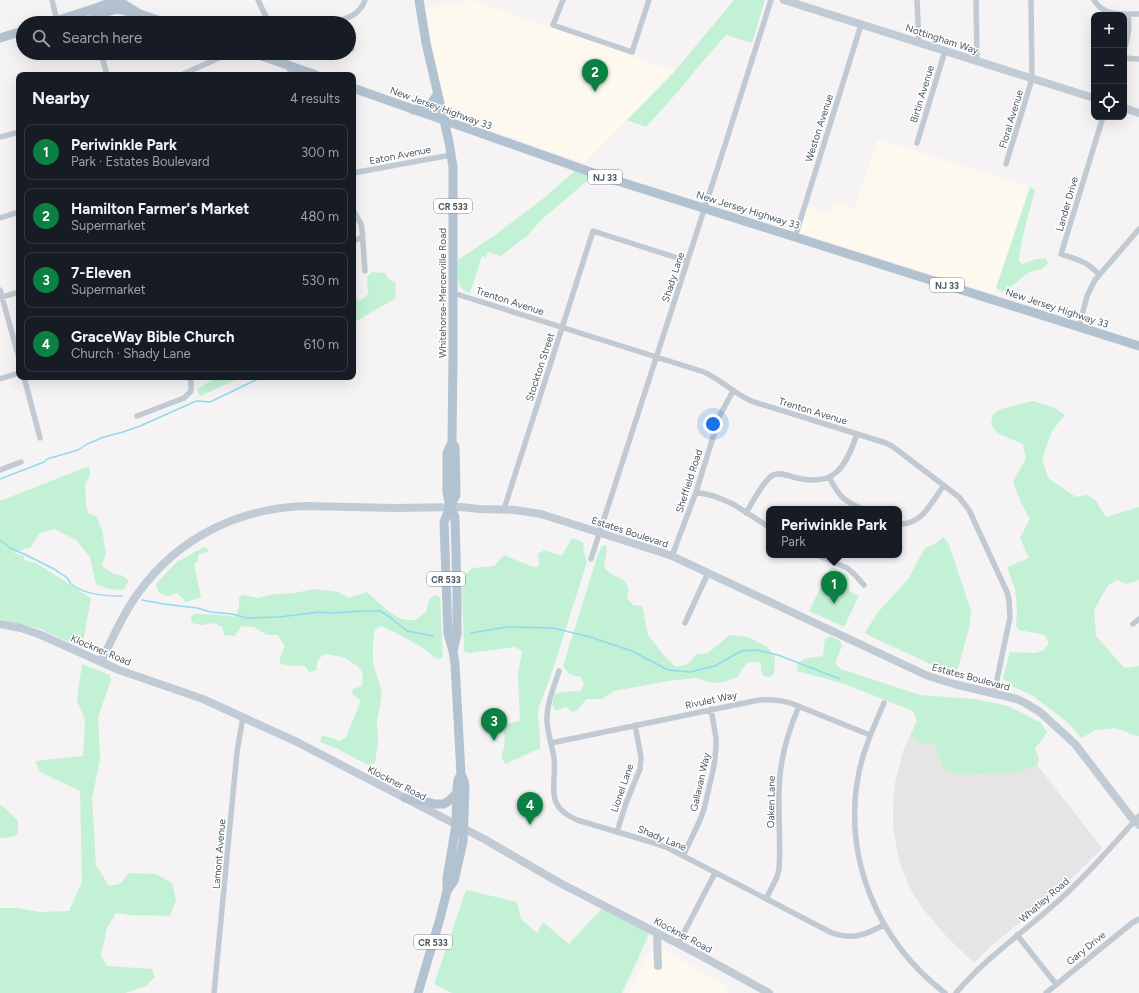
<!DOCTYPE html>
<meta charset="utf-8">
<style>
:root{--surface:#171b24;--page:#20242c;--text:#f1f3f6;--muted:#9ea1a6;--line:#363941;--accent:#0b8043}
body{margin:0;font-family:Figtree,sans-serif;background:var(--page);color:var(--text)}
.controls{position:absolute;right:12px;top:12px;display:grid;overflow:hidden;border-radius:8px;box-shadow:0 4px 16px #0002}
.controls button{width:36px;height:36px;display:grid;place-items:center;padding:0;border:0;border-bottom:1px solid var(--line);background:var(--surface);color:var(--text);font:20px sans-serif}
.you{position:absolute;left:713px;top:424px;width:14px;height:14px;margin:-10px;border:3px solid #fff;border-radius:50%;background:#1a73e8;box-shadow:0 0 0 6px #1a73e833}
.badge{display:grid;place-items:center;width:26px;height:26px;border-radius:50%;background:var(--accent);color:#fff;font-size:13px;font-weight:700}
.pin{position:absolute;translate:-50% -33px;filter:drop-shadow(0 1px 2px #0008)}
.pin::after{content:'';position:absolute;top:21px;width:14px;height:12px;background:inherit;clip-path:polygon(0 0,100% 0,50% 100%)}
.popup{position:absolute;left:766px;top:506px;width:136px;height:52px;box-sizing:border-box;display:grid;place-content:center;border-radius:8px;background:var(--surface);filter:drop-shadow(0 1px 3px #0005);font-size:13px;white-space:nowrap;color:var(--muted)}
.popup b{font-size:15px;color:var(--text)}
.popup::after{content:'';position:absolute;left:50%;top:100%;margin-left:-8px;border:8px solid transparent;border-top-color:var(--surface)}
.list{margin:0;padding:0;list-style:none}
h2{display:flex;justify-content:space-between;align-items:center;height:52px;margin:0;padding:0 16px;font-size:17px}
h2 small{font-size:13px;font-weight:400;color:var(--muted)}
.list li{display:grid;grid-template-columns:26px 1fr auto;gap:12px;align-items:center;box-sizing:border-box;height:56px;margin:0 8px 8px;padding:0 8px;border:1px solid var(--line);border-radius:8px}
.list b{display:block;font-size:15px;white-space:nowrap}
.list p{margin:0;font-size:13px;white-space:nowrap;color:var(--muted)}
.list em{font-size:13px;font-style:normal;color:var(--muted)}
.icon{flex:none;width:22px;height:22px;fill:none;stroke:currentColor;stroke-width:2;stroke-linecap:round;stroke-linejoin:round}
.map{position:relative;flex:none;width:1139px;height:993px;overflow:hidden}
.search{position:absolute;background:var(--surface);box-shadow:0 4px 16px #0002;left:16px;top:16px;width:340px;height:44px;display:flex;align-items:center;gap:10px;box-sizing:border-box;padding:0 14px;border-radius:22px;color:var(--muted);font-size:15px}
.panel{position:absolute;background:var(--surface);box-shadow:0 4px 16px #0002;left:16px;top:72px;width:340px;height:308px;border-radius:8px}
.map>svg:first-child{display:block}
.commercial{fill:#fdf9ef}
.education{fill:#e6e4e5}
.green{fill:#c3f1d5}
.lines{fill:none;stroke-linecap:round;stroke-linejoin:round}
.stream{stroke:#90daee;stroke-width:1.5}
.street{stroke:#c1cad2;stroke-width:5.5}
.secondary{stroke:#c1cbd6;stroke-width:8}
.primary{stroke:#b3c2d1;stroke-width:9}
.labels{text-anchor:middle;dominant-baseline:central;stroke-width:3;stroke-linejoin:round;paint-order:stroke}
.shield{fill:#fff;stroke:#808990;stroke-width:1}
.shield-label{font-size:9px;font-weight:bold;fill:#4a5661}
.street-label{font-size:10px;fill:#4a5661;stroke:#fff}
</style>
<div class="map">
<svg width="1139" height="993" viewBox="0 0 1139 993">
<rect width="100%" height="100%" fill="#f5f3f3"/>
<!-- commercial -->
<path class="commercial" d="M472 0 675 71 584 163 452 116 447 113 445 109 437 72 425 8Z
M878 139 1030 187 994 294 801 233 799 231 806 206 830 213 834 202 854 208Z
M663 950 727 986 728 993H628L648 952Z"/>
<!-- education -->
<path class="education" d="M910 735 919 743 935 745 943 769 1020 772 1037 765 1102 848 1058 892 992 945 974 963 947 937 923 909 910 888 899 861 893 826V803L895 783 903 751Z"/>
<!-- green -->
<path class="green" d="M734 0H765L752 43 726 35 697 68 682 87 646 127 627 120 675 71Z
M576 170 593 176 543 218 527 236 501 256 488 252 486 257 482 256 470 293C454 287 458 275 458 260L495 235 544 198Z
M1030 187 1035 190C1029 214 1021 237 1019 261L1023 264 1035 259 1046 258 1048 264 1040 270C1025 269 1016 286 1003 292L996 288Z
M372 272 385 273 389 279 396 283 395 291 396 298 353 323V293L360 301 368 294 367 277Z
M214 377H242L200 396 197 389 214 379Z
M1033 401 1055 408 1065 415 1052 431 1042 459 1048 478 1076 497 1087 495 1096 501 1106 517 1139 507V580L1127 584 1117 580 1108 585 1094 610 1096 636 1119 662 1125 668 1139 666V736H1136L1116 728 1095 730 1082 738 1067 722 1033 696 1014 687 1003 678 1010 652 1036 653 1044 650 1049 643 1045 635 1019 630 1016 626 1017 608 1015 589 1007 567 1029 558 1020 538 1030 519 1021 503 1013 482 1026 458 1023 444 997 433 991 424 993 414 1001 409Z
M89 466 90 475 85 486 86 504 88 513 96 516 102 530 106 553 102 566 114 574 121 575 129 581 123 590 108 589 96 584 90 557 76 540 55 529 40 533 30 548 13 552 24 556V560L36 563 91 598 82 648 40 629 0 619V501Z
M943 537 948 542 971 611 969 629 958 668 953 673 939 668 868 635 865 632 879 611 908 579 925 548 935 544Z
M572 538 583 542 584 553 587 562 552 672 539 707 538 718 540 736V748L506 764 501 758 505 744 504 732 506 724 520 721 518 675 522 651 515 647 469 653 464 651 462 587 463 576 473 568 494 566 504 555 533 567 539 566 538 554 544 550 562 556Z
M606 545C608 553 604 560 604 568L611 574 624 580 629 589 627 598 633 605 642 606 648 635 666 658 676 667 688 664 697 654 708 653 730 635 748 637 767 647 775 656 774 674 770 677 763 676 761 670V663C746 659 745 665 738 677L720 683 709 682 696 678 668 681 614 691 602 699H586L578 710 572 712 566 707 556 711 552 705 555 694 563 692 580 691 584 685 581 677 569 674 563 666 597 557 602 546Z
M204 547 208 549 207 552 198 555V560L194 565 201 597 186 602 177 593 168 596 159 593 156 584 177 562Z
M831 567C836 569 844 571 847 575 852 582 842 590 859 596L844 627 809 611Z
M315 589 338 592 349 598 366 592C378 600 389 615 402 619 406 620 411 620 415 620L426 612 429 600 434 595 440 597 443 657 439 659C433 658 429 652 424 649 410 640 396 633 381 626L375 629 373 643V663L382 693 377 722 378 743 375 763 370 766 336 748 320 742 322 736 329 737 340 741 346 737 361 701 352 694 353 689 362 686 363 675 359 667 343 657 325 654C318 658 316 662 317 670L309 672 304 665 296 666 280 664V657L285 646 277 635H267L254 627 241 626 235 636 224 635 222 627 214 623 201 625 192 623 191 617 194 614 222 615 235 617C239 611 240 604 239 597L243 595 257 598 275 594 294 593Z
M831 636 840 641 842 646 835 663 841 669 920 695 974 699 1008 706 1041 723 1047 732 1035 749 1039 758 1037 765 1020 772 958 775 943 769 935 745 919 743 910 735 917 721 913 711 842 683 797 671 798 662 807 658 823 656 825 639Z
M82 664 110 675 111 680 98 717 100 759 92 799 96 865 109 886 120 884 129 873 156 874 172 883 176 900 170 916 130 915 116 913 107 928 101 955 107 966 152 969 155 977 146 986 125 993H0V908H18L40 912 69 911 82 882 80 791 40 772 35 761 83 756 85 719 77 701Z
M0 805 6 809 18 821V834L12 837 0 838Z
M466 890 517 902 521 919 537 933 543 922 569 944 605 905 651 929 637 961 622 993H452L434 984Z"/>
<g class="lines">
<!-- stream -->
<path class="stream" d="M0 479 44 462 47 459 78 450 87 444 104 437 123 432 140 426 194 402 197 401 210 402 262 377
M0 540 10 548 24 554 56 570C59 574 63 574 66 577 69 578 69 582 71 584 86 595 104 596 122 596
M142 600 164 604 197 608 211 612 232 614 247 618 279 617 319 612 331 613 364 611H380L390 617 407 631 433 636
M471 633 507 627 553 628 590 637 632 651 668 670 690 672 715 666 741 651 757 650 778 655 840 679"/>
<!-- street -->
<path class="street" d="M52 0 57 21
M258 0 269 23
M563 0 553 25 632 52 649 0
M917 0 919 43
M976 0 977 61
M1094 0C1104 17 1122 14 1139 14
M90 10 93 23
M326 23C342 20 359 18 365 0
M349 35 352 49
M1124 50C1128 37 1130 28 1128 14
M101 53 107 75
M282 53 292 75
M1124 58 1139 59
M181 75 230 53
M0 137 19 132
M917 143 945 51
M1006 164 1032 79 1031 0
M353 173 451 155
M353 210 361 224 362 229 365 271
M0 218 19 212
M795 237 861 25
M353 242 363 236
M1099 275C1087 261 1078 260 1061 254L1103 117
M0 290 19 358
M453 293 704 372C721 380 734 393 751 401L886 443 892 446 959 497 969 510 1007 592 1009 600 1010 617 994 694
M0 298 19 292
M1079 327 1087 296 1095 280 1139 229
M24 377 40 438
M0 379 19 373
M137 416 184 398 191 391V383L190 377
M0 470 21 462
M829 477C839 496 842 500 862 509
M696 492 714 496 733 504 769 527
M504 509 593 231 687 261
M746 513C751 504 765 479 773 475 779 472 787 475 793 477 834 488 845 469 857 434
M899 524C922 525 932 502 944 485
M817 555 847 568 855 575 864 585
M672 556 696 492 720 415 733 391
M591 559 725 145 771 0
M685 623 708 573
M1133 624 1139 619
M559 671C554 687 546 705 547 722 548 734 552 746 554 758 557 785 543 806 577 820L651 842 668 848 832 933C853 940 865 935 884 925
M884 703C874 726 864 748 859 772 842 857 877 941 945 993
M551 743 759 700C771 699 782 700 793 704L870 735
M617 832 626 803 640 769 641 757 635 725
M683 856 700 820 704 809 714 766 716 748V738L711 709
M766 899 777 877 779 869C781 844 778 818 779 792 779 762 787 734 799 706
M1017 935 1056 984
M678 944 715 873
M214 993 237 752 243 717
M956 993C984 960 1017 937 1049 909 1082 881 1110 848 1139 816
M1046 993 1132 923 1139 919"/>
<!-- secondary -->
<path class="secondary" d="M784 0 1094 98
M1124 108 1139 113
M0 624 21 628 41 635 119 670 203 699 297 742 484 839 558 882 698 954 769 993
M101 661C113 638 123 613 139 592 179 537 239 508 306 506L395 508 461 507 479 509 515 510 541 514 654 550 672 556 928 676 954 684 1017 699 1025 703 1040 712 1075 744 1131 817 1139 825
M657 933 658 966"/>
<!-- primary -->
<path class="primary" d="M117 0 140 14 166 23
M419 0 426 43 449 142 453 167V355L452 442 447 453V492L450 507 455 517 457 595V634L453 651
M93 9 98 14 118 9 133 13
M49 23 93 9 117 0
M0 38 23 31
M253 53 316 75
M353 88 602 176 1139 346
M413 110C428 106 430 107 438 93
M405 798 423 801 435 804H444L450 800 457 793
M447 891 454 881 463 842 465 788 464 781 461 774 455 664 453 651 448 634 444 522 450 507 456 495 455 447 452 442
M418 993 439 922 447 891V878L456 825 457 787 458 780 461 774"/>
</g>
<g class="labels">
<!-- shield labels -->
<g class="shield">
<rect x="588" y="170" width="34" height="14" rx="3"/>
<rect x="434" y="199" width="38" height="14" rx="3"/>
<rect x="930" y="278" width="34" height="14" rx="3"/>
<rect x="427" y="572" width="38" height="14" rx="3"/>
<rect x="414" y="935" width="38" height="14" rx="3"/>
</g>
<g class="shield-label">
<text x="605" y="177">NJ 33</text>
<text x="453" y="206">CR 533</text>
<text x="947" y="285">NJ 33</text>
<text x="446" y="579">CR 533</text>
<text x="433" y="942">CR 533</text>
</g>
<!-- street labels -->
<g class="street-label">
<text transform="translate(942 39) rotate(18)">Nottingham Way</text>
<text transform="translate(922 94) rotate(-73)">Birtin Avenue</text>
<text transform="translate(441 108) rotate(20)">New Jersey Highway 33</text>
<text transform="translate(1011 119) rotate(-73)">Floral Avenue</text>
<text transform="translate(819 128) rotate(-72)">Weston Avenue</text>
<text transform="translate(400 155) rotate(-11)">Eaton Avenue</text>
<text transform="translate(1067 204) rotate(-74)">Lander Drive</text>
<text transform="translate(748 210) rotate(17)">New Jersey Highway 33</text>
<text transform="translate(673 277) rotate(-72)">Shady Lane</text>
<text transform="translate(442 293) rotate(-90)">Whitehorse-Mercerville Road</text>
<text transform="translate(510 301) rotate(18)">Trenton Avenue</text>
<text transform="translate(1057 308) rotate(18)">New Jersey Highway 33</text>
<text transform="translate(540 367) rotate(-72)">Stockton Street</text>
<text transform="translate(813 411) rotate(17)">Trenton Avenue</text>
<text transform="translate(689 481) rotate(-72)">Sheffield Road</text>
<text transform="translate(630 532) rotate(18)">Estates Boulevard</text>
<text transform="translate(101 650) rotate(23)">Klockner Road</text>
<text transform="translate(971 677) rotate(15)">Estates Boulevard</text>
<text transform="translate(711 700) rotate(-12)">Rivulet Way</text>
<text transform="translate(700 782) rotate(-77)">Gallavan Way</text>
<text transform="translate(397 783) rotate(27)">Klockner Road</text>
<text transform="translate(622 788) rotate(-71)">Lionel Lane</text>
<text transform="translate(771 802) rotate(-89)">Oaken Lane</text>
<text transform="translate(662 838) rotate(22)">Shady Lane</text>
<text transform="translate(219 854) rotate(-85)">Lamont Avenue</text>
<text transform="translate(1044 900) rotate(-41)">Whatley Road</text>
<text transform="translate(683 935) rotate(28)">Klockner Road</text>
<text transform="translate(1086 948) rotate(-39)">Gary Drive</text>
</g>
</g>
</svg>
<div class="controls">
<button>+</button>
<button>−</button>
<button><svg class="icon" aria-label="locate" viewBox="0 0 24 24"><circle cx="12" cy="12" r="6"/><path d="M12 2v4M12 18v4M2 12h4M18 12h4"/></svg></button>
</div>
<div class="you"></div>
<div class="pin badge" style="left:834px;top:604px">1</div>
<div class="popup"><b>Periwinkle Park</b>Park</div>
<div class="pin badge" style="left:595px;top:92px">2</div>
<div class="pin badge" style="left:494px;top:741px">3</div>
<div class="pin badge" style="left:530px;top:825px">4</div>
<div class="search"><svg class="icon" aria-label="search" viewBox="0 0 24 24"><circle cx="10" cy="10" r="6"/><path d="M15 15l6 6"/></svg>Search here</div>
<section class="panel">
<h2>Nearby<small>4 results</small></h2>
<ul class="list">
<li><span class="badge">1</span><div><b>Periwinkle Park</b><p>Park · Estates Boulevard</p></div><em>300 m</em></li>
<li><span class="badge">2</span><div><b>Hamilton Farmer's Market</b><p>Supermarket</p></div><em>480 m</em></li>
<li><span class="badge">3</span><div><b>7-Eleven</b><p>Supermarket</p></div><em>530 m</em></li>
<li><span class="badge">4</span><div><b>GraceWay Bible Church</b><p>Church · Shady Lane</p></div><em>610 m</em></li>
</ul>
</section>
</div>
